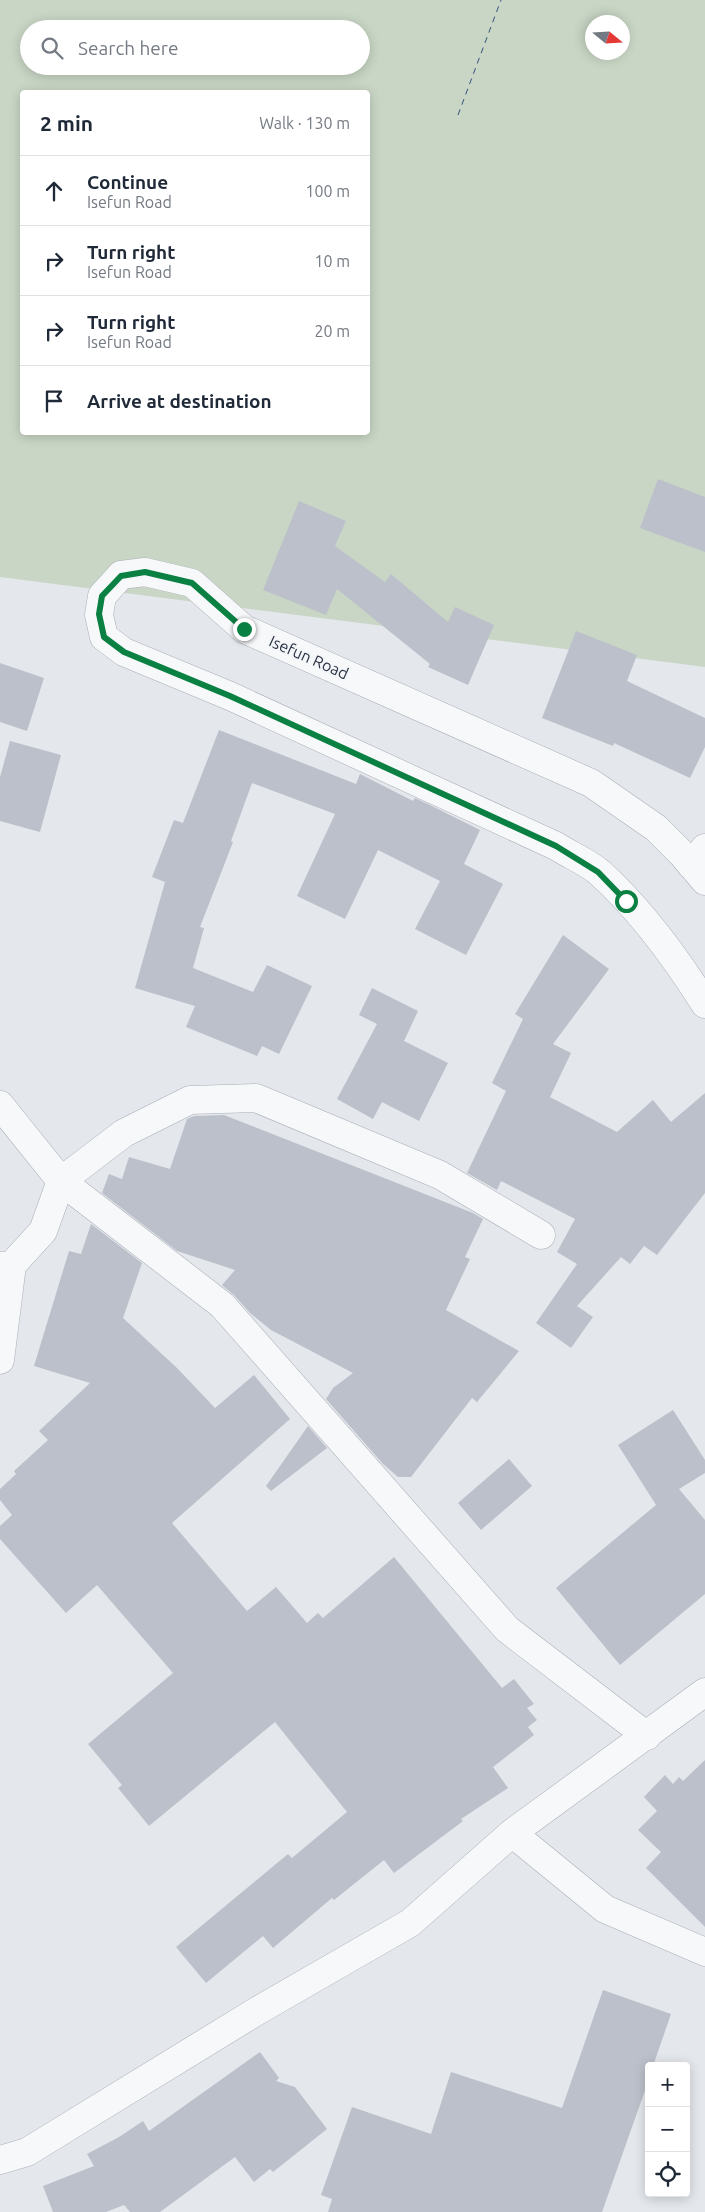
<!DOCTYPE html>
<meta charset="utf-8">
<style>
:root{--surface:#fff;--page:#f6f6f7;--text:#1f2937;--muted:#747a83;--line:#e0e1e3}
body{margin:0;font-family:Ubuntu,sans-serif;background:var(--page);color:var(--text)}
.controls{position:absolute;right:15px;bottom:15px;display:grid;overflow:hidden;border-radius:5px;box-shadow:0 2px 12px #0003}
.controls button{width:45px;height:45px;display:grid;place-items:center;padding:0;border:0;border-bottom:1px solid var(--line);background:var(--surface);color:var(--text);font:25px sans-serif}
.compass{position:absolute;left:585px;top:15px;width:45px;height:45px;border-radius:50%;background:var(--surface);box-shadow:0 2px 12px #0003;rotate:108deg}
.stop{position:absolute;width:15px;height:15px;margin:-11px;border:4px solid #0b8043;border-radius:50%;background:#fff}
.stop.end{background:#0b8043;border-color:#fff;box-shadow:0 1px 5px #0008}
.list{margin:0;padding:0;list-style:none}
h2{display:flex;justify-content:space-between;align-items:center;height:65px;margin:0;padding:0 20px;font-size:21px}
h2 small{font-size:16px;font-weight:400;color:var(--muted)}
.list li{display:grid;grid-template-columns:32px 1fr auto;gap:15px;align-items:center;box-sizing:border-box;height:70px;padding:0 20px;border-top:1px solid var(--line)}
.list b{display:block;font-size:19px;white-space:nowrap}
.list p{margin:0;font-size:16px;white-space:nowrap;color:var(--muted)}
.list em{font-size:16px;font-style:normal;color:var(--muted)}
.icon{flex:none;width:28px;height:28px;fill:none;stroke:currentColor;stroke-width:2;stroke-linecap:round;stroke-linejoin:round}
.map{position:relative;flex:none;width:705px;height:2212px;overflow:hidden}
.search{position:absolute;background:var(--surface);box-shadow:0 2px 12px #0003;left:20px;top:20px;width:350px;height:55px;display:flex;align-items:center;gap:12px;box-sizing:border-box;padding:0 18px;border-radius:28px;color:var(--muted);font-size:19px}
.panel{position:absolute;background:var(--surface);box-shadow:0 2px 12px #0003;left:20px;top:90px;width:350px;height:345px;border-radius:5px}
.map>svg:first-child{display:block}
.green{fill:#c9d6c5;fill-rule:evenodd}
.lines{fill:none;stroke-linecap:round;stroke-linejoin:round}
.ferry{stroke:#34527a;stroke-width:1;stroke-dasharray:6 5;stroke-linecap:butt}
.building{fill:#bbc0ca}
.minor-casing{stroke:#a9aeb7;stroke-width:29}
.tertiary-casing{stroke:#a9aeb7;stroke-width:29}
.minor{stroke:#f7f8fa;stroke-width:28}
.tertiary{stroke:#f7f8fa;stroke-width:28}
.route{stroke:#0b8043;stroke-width:6}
.labels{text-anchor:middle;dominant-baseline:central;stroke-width:4;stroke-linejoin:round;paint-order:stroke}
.street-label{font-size:16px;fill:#2b3445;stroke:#f4f6f9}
</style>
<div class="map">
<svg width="705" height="2212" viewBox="0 0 705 2212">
<rect width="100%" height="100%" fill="#e4e7ec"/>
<!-- green -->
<path class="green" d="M0 0H705V667L0 577ZM592 22H622V52H592ZM29 29H361V66H29ZM22 92H368V432H22Z"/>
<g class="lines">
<!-- ferry -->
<path class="ferry" d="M458 115 501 0"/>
</g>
<!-- building -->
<path class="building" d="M658 479 705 497V552L640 528Z
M299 501 346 521 335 546 385 582 391 574 448 622 455 607 494 625 468 685 428 667 430 664 337 589 326 615 263 590Z
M576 631 637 655 627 681 705 718V747L690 778 614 743 613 746 542 718Z
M0 663 44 678 27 731 0 722Z
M219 730 356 784 360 774 413 801 415 798 432 806 480 830 464 864 503 884 466 955 415 929 440 881 378 850 345 919 297 896 335 814 252 783 231 841 233 842 200 927 204 928 193 968 253 992 267 965 312 986 279 1054 262 1046 257 1056 186 1027 195 1006 135 988 165 882 152 877 174 820 183 823Z
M10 741 61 755 40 832 0 821V777Z
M563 935 609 969 553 1044 571 1053 550 1097 617 1132 653 1100 671 1122 705 1093V1193L657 1255 644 1246 630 1264 621 1257 577 1306 593 1317 571 1348 536 1323 577 1264 557 1252 575 1219 501 1181 497 1190 467 1173 506 1091 492 1083 523 1019 515 1014Z
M372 988 418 1011 404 1041 448 1063 419 1121 382 1102 373 1119 337 1099 377 1024 359 1015Z
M224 1115 473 1213 483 1219 465 1257 470 1259 446 1310 519 1351 477 1402 472 1398 411 1477H398L383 1464 326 1399 333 1388 353 1373 271 1330 250 1313 234 1295 222 1285 235 1270 177 1251 102 1193 109 1174 122 1179 129 1157 170 1169 187 1119 194 1116Z
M91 1224 142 1263 123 1318 177 1368 215 1408 254 1375 290 1419 172 1523 247 1611 276 1587 307 1623 318 1613 323 1618 394 1557 502 1688 514 1679 534 1704 527 1708 537 1720 528 1727 534 1735 493 1767 508 1788 461 1819 463 1821 394 1873 384 1860 334 1900 332 1898 273 1948 263 1936 206 1983 176 1947 288 1854 292 1858 347 1812 275 1722 149 1826 118 1788 122 1785 88 1744 173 1673 97 1585 66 1613 0 1539V1526L12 1515 0 1500V1489L16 1474 14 1471 48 1440 39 1431 90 1383 34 1366 69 1251 81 1254Z
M673 1410 705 1460V1473L679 1489 705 1520V1594L620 1665 556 1588 656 1505 618 1445Z
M308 1426 327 1448 271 1491 266 1486Z
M509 1459 532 1486 481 1530 458 1503Z
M705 1760V1927L646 1868 661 1852 638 1830 657 1811 644 1797 665 1775 673 1784 679 1777 683 1781Z
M603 1990 671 2014 653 2066H649V2079L602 2212H328L332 2199 321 2195 352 2107 431 2134 451 2072 562 2108Z
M260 2052 279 2078 276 2081 295 2087 327 2129 273 2172 270 2169 254 2182 235 2157 160 2212H130L124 2205 106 2212H53L43 2186 94 2166 87 2154 119 2137 143 2121 149 2131Z"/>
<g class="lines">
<defs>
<path id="minor" d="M691 865 705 848
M0 1105 61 1181 222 1305 507 1629 647 1736
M0 1266 12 1265 43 1231 61 1181 124 1133 190 1100 256 1098 440 1175 541 1235
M0 1360 12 1265
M512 1833 605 1909 705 1952
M0 2160 27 2152 257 2011 410 1923 512 1833 705 1692"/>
<path id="tertiary" d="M705 881 682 854 656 828 591 783 244 629 192 583 145 572 121 575 102 596 99 615 104 637 124 652 230 696 556 846C570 855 587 862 599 872 640 909 676 958 705 1004"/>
</defs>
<!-- minor casing -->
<use href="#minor" class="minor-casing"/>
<!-- tertiary casing -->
<use href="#tertiary" class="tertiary-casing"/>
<!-- minor -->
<use href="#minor" class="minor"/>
<!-- tertiary -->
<use href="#tertiary" class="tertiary"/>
</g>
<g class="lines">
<!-- route -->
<path class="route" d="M244 629 192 583 145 572 121 576 102 596 99 614 104 637 124 652 230 696 556 846 598 872 626 901"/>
</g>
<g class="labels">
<!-- street labels -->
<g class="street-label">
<text transform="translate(309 657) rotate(24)">Isefun Road</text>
</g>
</g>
</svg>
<div class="controls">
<button>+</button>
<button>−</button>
<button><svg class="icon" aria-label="locate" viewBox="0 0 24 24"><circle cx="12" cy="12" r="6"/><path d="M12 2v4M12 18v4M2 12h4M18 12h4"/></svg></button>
</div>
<svg class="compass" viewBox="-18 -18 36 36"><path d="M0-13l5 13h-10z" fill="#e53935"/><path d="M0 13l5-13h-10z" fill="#747a83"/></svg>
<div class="stop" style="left:626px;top:901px"></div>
<div class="stop end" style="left:244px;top:629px"></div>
<div class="search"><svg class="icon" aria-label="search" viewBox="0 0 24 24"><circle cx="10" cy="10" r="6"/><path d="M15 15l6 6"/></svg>Search here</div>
<section class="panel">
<h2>2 min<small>Walk · 130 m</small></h2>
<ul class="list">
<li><svg class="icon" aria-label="ahead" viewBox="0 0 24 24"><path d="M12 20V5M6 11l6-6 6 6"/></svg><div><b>Continue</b><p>Isefun Road</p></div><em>100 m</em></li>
<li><svg class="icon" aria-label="right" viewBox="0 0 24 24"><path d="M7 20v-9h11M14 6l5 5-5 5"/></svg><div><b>Turn right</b><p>Isefun Road</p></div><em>10 m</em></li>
<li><svg class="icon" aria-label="right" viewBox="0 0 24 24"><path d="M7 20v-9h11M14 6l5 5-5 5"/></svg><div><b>Turn right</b><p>Isefun Road</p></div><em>20 m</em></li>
<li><svg class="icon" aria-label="arrive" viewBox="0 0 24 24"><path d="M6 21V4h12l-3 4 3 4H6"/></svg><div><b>Arrive at destination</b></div></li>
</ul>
</section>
</div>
